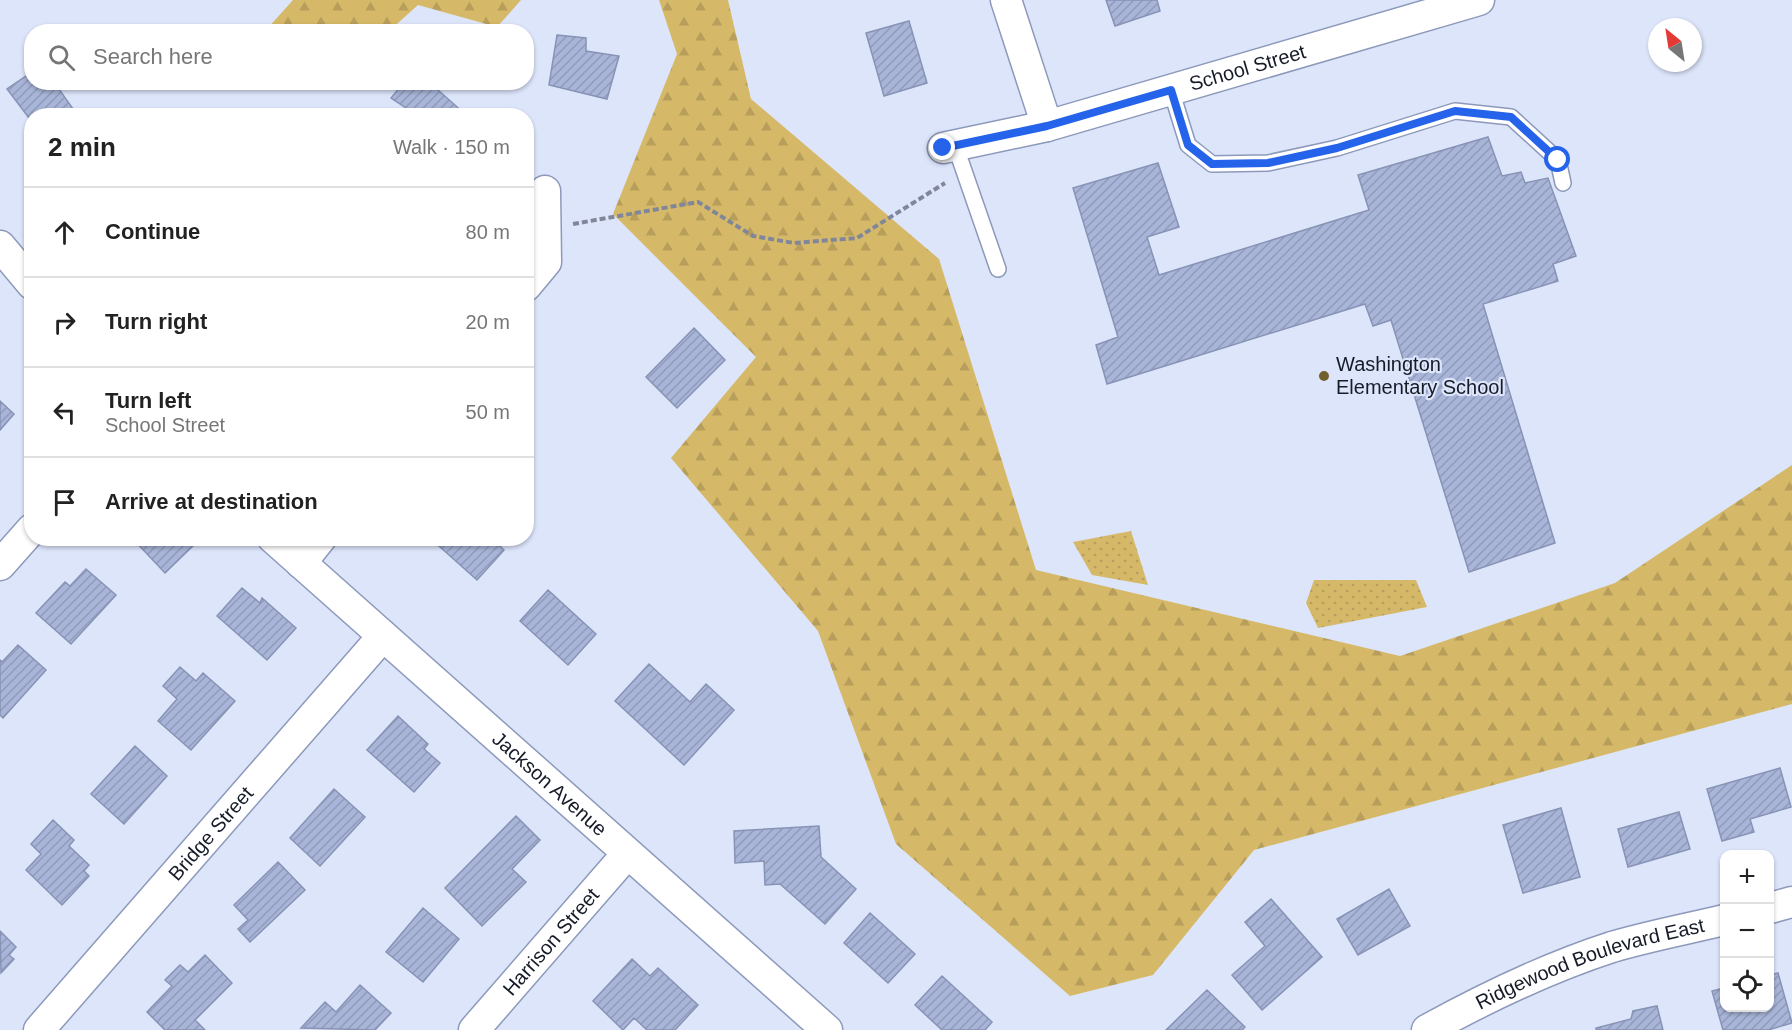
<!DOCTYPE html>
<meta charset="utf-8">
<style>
:root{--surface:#fff;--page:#f2f2f2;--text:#222;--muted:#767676;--line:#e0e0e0}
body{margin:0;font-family:Arial,sans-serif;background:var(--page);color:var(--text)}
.controls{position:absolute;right:18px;bottom:18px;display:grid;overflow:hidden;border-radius:12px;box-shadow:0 2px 4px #0004}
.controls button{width:54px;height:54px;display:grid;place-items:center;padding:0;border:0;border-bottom:2px solid var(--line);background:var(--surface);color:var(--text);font:30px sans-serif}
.compass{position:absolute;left:1648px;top:18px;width:54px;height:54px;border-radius:50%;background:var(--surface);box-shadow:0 2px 4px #0004;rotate:330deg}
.stop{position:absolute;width:18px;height:18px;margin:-14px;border:4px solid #2563eb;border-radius:50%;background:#fff}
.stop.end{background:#2563eb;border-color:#fff;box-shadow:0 2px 6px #0008}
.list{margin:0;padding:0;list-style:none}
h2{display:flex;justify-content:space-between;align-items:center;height:78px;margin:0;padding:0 24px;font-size:26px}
h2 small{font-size:20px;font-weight:400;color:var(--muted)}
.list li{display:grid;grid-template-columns:39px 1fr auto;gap:18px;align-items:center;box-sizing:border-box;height:90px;padding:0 24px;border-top:2px solid var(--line)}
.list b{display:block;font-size:22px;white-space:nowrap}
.list p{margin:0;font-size:20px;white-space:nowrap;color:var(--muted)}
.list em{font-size:20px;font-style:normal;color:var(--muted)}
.icon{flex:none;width:33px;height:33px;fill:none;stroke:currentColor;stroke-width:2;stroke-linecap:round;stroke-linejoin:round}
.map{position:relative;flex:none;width:1792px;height:1030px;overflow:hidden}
.search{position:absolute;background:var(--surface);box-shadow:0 2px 4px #0004;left:24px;top:24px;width:510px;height:66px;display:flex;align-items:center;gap:15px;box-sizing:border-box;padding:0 21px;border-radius:24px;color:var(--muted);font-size:22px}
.panel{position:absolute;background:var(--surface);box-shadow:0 2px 4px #0004;left:24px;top:108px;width:510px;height:438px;border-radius:24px}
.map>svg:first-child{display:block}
.forest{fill:url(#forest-firs)}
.park{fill:url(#park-dots)}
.building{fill:url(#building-hatch);stroke:#8793b5;stroke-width:1.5}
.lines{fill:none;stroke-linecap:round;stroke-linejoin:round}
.service-casing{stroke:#8d99bb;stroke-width:18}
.minor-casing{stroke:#8d99bb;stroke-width:33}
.path{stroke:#818799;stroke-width:4;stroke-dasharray:6 3;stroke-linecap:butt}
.service{stroke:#fff;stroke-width:15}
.minor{stroke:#fff;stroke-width:30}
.route{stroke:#2563eb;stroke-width:8}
.poi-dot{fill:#715f2e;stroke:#dde5fb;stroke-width:2}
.labels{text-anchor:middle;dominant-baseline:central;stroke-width:4.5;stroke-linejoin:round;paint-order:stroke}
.street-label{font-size:20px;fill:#161b28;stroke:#dde5fb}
.poi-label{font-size:20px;fill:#161b28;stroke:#dde5fb;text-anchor:start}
</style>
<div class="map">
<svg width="1792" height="1030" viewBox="0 0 1792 1030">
<defs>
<pattern id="forest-firs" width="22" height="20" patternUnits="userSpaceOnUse" patternTransform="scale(1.5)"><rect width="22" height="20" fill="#d6b968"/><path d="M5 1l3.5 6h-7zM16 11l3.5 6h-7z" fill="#b79e5a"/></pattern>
<pattern id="park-dots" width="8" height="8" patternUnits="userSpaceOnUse" patternTransform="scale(1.5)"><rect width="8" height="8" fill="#d6b968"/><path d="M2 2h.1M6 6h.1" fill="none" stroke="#b79e5a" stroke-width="1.8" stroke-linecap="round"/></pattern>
<pattern id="building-hatch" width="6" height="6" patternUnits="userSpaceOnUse" patternTransform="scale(1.5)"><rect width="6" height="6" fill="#a8b5d8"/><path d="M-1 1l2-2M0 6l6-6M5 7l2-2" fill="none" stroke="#909bb9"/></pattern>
</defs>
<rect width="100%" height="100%" fill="#dde5fb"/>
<!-- forest -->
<path class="forest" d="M293 0H521L497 27 418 5 389 31H267L266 30Z
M659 0H728L751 99 939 259 1036 570 1400 656 1615 583 1792 465V704L1254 850 1153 975 1070 996 896 844 818 631 671 458 756 357 613 214 677 54Z"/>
<!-- park -->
<path class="park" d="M1131 531 1148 585 1092 575 1073 542Z
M1314 580H1416L1427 607 1318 628 1306 603Z"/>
<!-- building -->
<path class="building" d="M1106 0H1157L1160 11 1115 26Z
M909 21 927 83 884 96 866 33Z
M557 35 586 38V51L619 56 607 99 549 85Z
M32 72V82H54L78 116H32V122L7 89Z
M404 82H429L466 115 410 116 412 112 391 98Z
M1488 137 1502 176 1521 172 1525 183 1548 178 1576 256 1553 264 1558 281 1483 304 1555 543 1469 572 1391 320 1373 326 1365 304 1107 384 1096 345 1118 337 1073 188 1158 163 1179 227 1147 237 1159 275 1369 210 1358 175Z
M694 328 725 360 677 408 646 377Z
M0 401 14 414 0 430Z
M132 538H191L196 543 165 573Z
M430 538H491L504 550 477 580Z
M86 569 116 595 71 644 36 613 65 582 70 586Z
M242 588 260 603 262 598 296 628 267 660 217 616Z
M548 590 596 634 568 665 520 621Z
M18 645 46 670 3 718 0 715V660L2 662Z
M649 664 690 702 706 684 734 710 684 765 615 701Z
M180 667 196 681 203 673 235 701 191 750 158 721 177 699 163 686Z
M398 716 428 744 424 749 440 763 414 792 367 750Z
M135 746 167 776 124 824 91 794Z
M1780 768 1791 807 1750 819 1754 832 1722 841 1707 789Z
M334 789 365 817 320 866 290 838Z
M1561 808 1580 877 1523 893 1503 825Z
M1679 812 1690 849 1628 867 1618 829Z
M516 816 540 840 512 869 526 882 482 926 445 888Z
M53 820 74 840 69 846 89 865 84 871 89 876 62 905 26 870 41 854 31 844Z
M819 826 821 857 856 889 825 924 780 884 765 885 764 861 735 863 734 831Z
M278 862 305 890 250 942 238 929 248 920 234 905Z
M1389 889 1410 926 1358 955 1337 919Z
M1271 899 1322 957 1262 1010 1232 975 1265 946 1245 922Z
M423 908 459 939 423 982 386 952Z
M870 913 915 954 888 983 844 943Z
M0 931 16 947 9 955 14 959 1 973Z
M205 955 232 983 195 1020 205 1030H165L147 1012 172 986 165 980 180 965 188 972Z
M632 959 650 976 658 968 698 1005 675 1030H647L634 1018 623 1030 593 1001Z
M1778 973 1792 1023 1768 1030H1723L1712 991 1724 988V1008H1770V975Z
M942 976 992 1022 985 1030H942L915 1005Z
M360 985 391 1013 375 1030 301 1028 325 1002 336 1012Z
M1207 990 1245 1027 1242 1030H1166Z
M1657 1006 1663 1030H1596V1028L1631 1019 1633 1011Z"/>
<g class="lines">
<defs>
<path id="service" d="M1171 90 1188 145 1212 164 1268 163 1337 148 1455 111 1511 117 1558 160 1563 183
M955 145 998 269"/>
<g id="minor">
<path d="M1006 0 1047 126"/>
<path id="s1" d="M943 148 1047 126 1479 0"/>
<path d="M0 246 32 284"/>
<path d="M526 286 546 262 545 191"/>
<path id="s2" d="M273 538 827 1030"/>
<path d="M301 563 321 538"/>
<path d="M0 565 32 529"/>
<path d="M1770 908 1792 902"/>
<path id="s3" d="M39 1030 383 636"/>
<path id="s4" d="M474 1030 627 854"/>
<path id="s5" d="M1427 1030C1487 997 1547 968 1612 947 1649 936 1687 929 1724 920"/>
</g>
</defs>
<!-- service casing -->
<use href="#service" class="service-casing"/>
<!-- minor casing -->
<use href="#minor" class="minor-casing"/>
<!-- path -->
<path class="path" d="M573 224 698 202 753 236 794 243 857 238 945 183"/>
<!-- service -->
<use href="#service" class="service"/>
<!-- minor -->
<use href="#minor" class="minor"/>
</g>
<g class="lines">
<!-- route -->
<path class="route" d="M943 148 1047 126 1171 90 1188 145 1212 164 1268 163 1337 148 1455 111 1511 117 1558 160"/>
</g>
<!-- markers -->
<circle class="poi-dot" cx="1324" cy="376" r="6"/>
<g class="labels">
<!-- street labels -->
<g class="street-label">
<text stroke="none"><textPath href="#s1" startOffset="315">School Street</textPath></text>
<text stroke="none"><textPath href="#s2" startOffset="370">Jackson Avenue</textPath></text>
<text stroke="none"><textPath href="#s3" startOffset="261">Bridge Street</textPath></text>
<text stroke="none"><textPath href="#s4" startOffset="117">Harrison Street</textPath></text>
<text stroke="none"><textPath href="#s5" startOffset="177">Ridgewood Boulevard East</textPath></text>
</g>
<!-- poi labels -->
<g class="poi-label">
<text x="1336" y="364">Washington<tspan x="1336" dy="23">Elementary School</tspan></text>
</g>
</g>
</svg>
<div class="controls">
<button>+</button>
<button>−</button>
<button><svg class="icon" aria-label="locate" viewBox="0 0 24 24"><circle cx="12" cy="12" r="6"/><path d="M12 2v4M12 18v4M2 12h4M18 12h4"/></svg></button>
</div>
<svg class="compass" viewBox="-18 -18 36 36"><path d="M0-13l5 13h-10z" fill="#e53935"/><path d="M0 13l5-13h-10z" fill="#767676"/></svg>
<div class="stop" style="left:1558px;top:160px"></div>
<div class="stop end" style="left:943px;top:148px"></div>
<div class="search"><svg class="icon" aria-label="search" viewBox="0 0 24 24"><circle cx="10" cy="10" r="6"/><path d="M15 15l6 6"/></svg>Search here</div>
<section class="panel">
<h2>2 min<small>Walk · 150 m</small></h2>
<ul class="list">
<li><svg class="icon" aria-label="ahead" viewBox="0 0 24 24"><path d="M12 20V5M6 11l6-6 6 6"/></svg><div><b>Continue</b></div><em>80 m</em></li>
<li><svg class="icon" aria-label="right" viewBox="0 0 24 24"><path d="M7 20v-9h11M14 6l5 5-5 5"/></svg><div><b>Turn right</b></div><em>20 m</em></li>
<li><svg class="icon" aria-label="left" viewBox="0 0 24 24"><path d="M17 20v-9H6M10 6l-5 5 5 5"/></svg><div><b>Turn left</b><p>School Street</p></div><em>50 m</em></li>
<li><svg class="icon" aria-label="arrive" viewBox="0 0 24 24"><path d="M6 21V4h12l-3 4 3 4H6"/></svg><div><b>Arrive at destination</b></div></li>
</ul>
</section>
</div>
